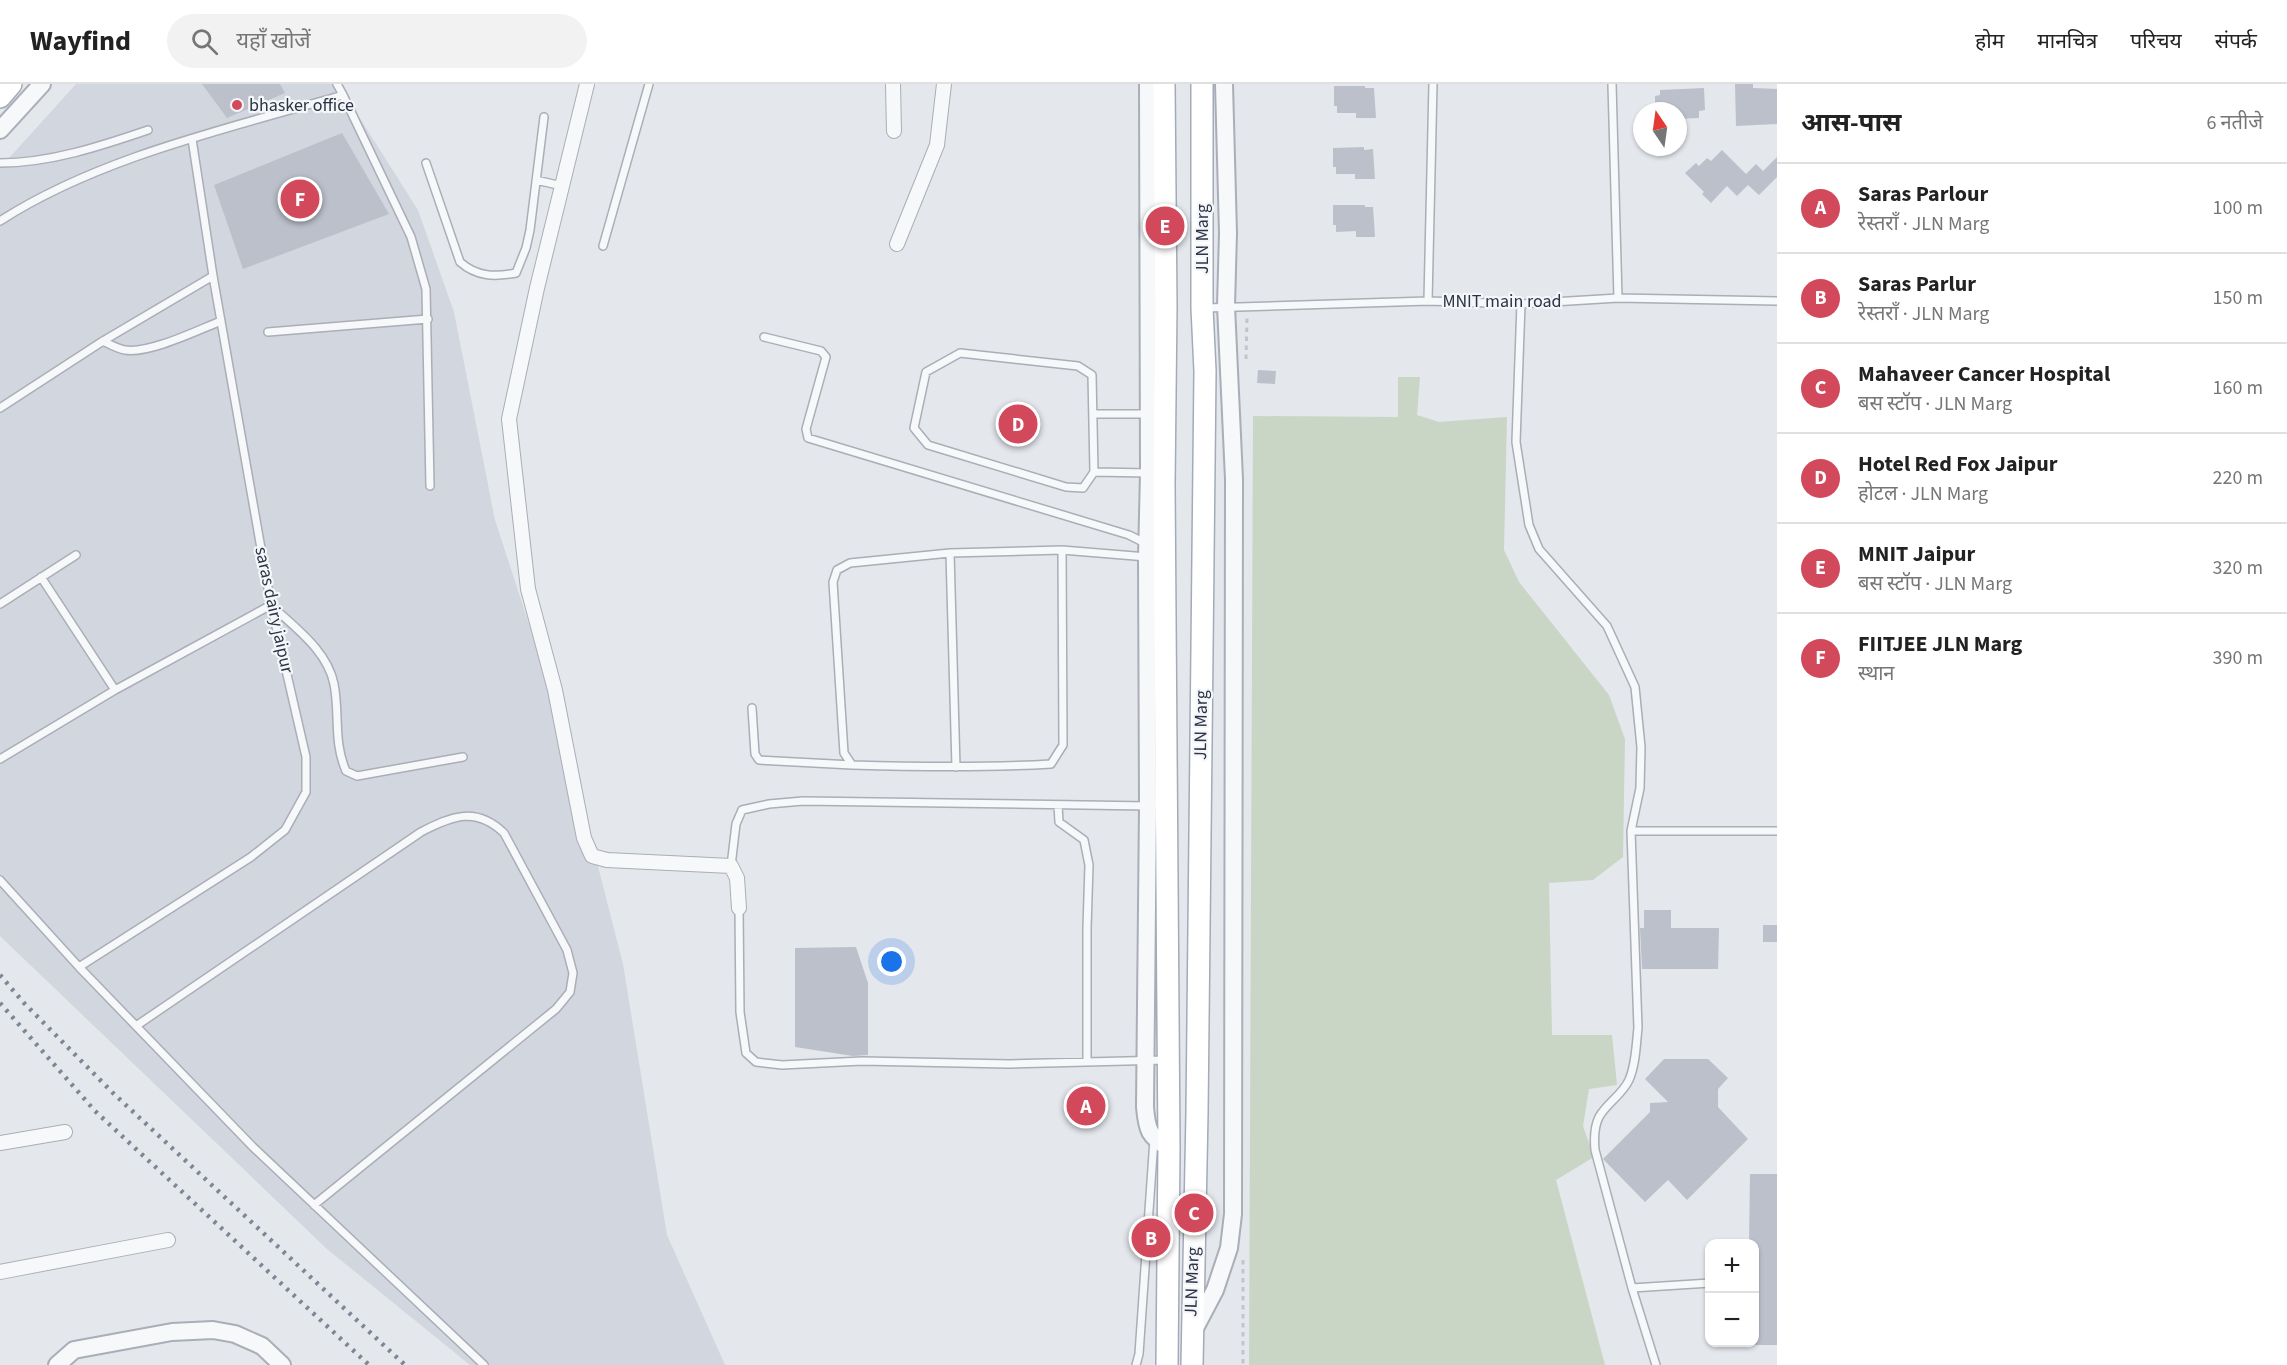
<!DOCTYPE html>
<html lang="hi">
<meta charset="utf-8">
<style>
:root{--surface:#fff;--page:#f2f2f2;--text:#222;--muted:#767676;--line:#e0e0e0;--accent:#d1495b}
body{margin:0;font-family:"Source Sans 3","Noto Sans Devanagari",sans-serif;background:var(--page);color:var(--text)}
.controls{position:absolute;right:18px;bottom:18px;display:grid;overflow:hidden;border-radius:12px;box-shadow:0 2px 4px #0004}
.controls button{width:54px;height:54px;display:grid;place-items:center;padding:0;border:0;border-bottom:2px solid var(--line);background:var(--surface);color:var(--text);font:30px sans-serif}
.compass{position:absolute;left:1633px;top:18px;width:54px;height:54px;border-radius:50%;background:var(--surface);box-shadow:0 2px 4px #0004;rotate:347deg}
.you{position:absolute;left:892px;top:878px;width:21px;height:21px;margin:-15px;border:4px solid #fff;border-radius:50%;background:#1a73e8;box-shadow:0 0 0 9px #1a73e833}
.badge{display:grid;place-items:center;width:39px;height:39px;border-radius:50%;background:var(--accent);color:#fff;font-size:20px;font-weight:700}
.pin{position:absolute;translate:-50% -50%;border:3px solid #fff;box-shadow:0 2px 6px #0006}
.list{margin:0;padding:0;list-style:none}
h2{display:flex;justify-content:space-between;align-items:center;height:78px;margin:0;padding:0 24px;font-size:26px}
h2 small{font-size:20px;font-weight:400;color:var(--muted)}
.list li{display:grid;grid-template-columns:39px 1fr auto;gap:18px;align-items:center;box-sizing:border-box;height:90px;padding:0 24px;border-top:2px solid var(--line)}
.list b{display:block;font-size:22px;white-space:nowrap}
.list p{margin:0;font-size:20px;white-space:nowrap;color:var(--muted)}
.list em{font-size:20px;font-style:normal;color:var(--muted)}
.icon{flex:none;width:33px;height:33px;fill:none;stroke:currentColor;stroke-width:2;stroke-linecap:round;stroke-linejoin:round}
.map{position:relative;flex:none;width:1777px;height:1281px;overflow:hidden}
header{display:flex;align-items:center;gap:36px;box-sizing:border-box;height:84px;padding:0 30px;background:var(--surface);border-bottom:2px solid var(--line)}
header strong{font-size:28px}
nav{display:flex;gap:33px;margin-inline-start:auto;font-size:21px}
.search{width:420px;height:54px;background:var(--page);display:flex;align-items:center;gap:15px;box-sizing:border-box;padding:0 21px;border-radius:33px;color:var(--muted);font-size:22px}
main{display:flex}
aside{flex:1;background:var(--surface)}
.map>svg:first-child{display:block}
.built{fill:#d2d6de}
.green{fill:#c9d6c5}
.building{fill:#bbc0ca}
.lines{fill:none;stroke-linecap:round;stroke-linejoin:round}
.service-casing{stroke:#a9aeb7;stroke-width:10}
.minor-casing{stroke:#a9aeb7;stroke-width:16}
.tertiary-casing{stroke:#a9aeb7;stroke-width:20}
.primary-casing{stroke:#a3abb8;stroke-width:24}
.path{stroke:#c2c5cb;stroke-width:3;stroke-dasharray:4.5 4.5;stroke-linecap:butt}
.service{stroke:#f7f8fa;stroke-width:7}
.minor{stroke:#f7f8fa;stroke-width:14}
.tertiary{stroke:#f7f8fa;stroke-width:16}
.primary{stroke:#fff;stroke-width:21}
.rail{stroke:#7d8696;stroke-width:4.5;stroke-dasharray:3 6;stroke-linecap:butt}
.poi-dot{fill:#d1495b;stroke:#f4f6f9;stroke-width:2}
.labels{text-anchor:middle;dominant-baseline:central;stroke-width:4.5;stroke-linejoin:round;paint-order:stroke}
.poi-label{font-size:18px;fill:#2b3445;stroke:#f4f6f9;text-anchor:start}
.street-label{font-size:18px;fill:#2b3445;stroke:#f4f6f9}
</style>
<header>
<strong>Wayfind</strong>
<div class="search"><svg class="icon" aria-label="search" viewBox="0 0 24 24"><circle cx="10" cy="10" r="6"/><path d="M15 15l6 6"/></svg>यहाँ खोजें</div>
<nav><a>होम</a><a>मानचित्र</a><a>परिचय</a><a>संपर्क</a></nav>
</header>
<main>
<div class="map">
<svg width="1777" height="1281" viewBox="0 0 1777 1281">
<rect width="100%" height="100%" fill="#e4e7ec"/>
<!-- built -->
<path class="built" d="M76 0H338L418 126 454 228 495 436 562 642 623 880 667 1151 725 1281H470L327 1165 0 852V84Z"/>
<!-- green -->
<path class="green" d="M1398 293H1420L1417 331 1439 338 1507 333 1504 466 1519 498 1609 611 1625 655 1623 773 1593 796 1549 799 1552 951H1612L1617 1001 1589 1005 1583 1042 1594 1073 1556 1096 1605 1281H1249L1253 332 1398 333Z"/>
<!-- building -->
<path class="building" d="M202 0H280L285 9 227 34Z
M1735 0H1753V4L1777 5V40L1736 42Z
M1334 2H1365V4H1374L1376 34H1356V29H1337V22H1334Z
M1704 4 1705 26 1699 27V34L1678 35V27H1655V12L1660 11V6Z
M342 49 389 130 243 185 214 101Z
M1364 63V66L1373 65 1375 95H1355V90H1336V83H1333V64Z
M1722 66 1746 90 1756 80 1763 87 1777 73V93L1759 111 1748 101 1737 112 1727 102 1711 119 1702 110 1704 108 1685 89 1696 79 1699 82 1707 74 1711 77Z
M1333 121H1365V123H1373L1375 153H1356V147L1336 148V141H1333Z
M1258 286 1276 287 1275 300 1257 299Z
M1644 826H1671V844H1719L1718 885H1642L1640 844H1644Z
M1763 841H1777V858H1763Z
M856 863 868 899V971L853 972 795 963V864Z
M1664 975H1708L1728 994 1718 1005V1023L1748 1055 1687 1116 1668 1096 1645 1118 1603 1075 1650 1028V1019L1668 1018 1645 995Z
M1750 1090H1777V1261H1755V1160H1749Z"/>
<g class="lines">
<defs>
<path id="service" d="M337 0 343 11
M1612 0 1618 214
M0 79C50 79 101 62 148 46
M426 79 460 178C477 193 495 193 516 189L526 164 530 146 544 33
M536 96 562 102
M0 137C99 73 230 44 343 11L411 153 426 205 430 402
M603 162 649 0
M1428 217 1433 0
M1521 220 1516 358 1529 441 1539 465 1607 542 1635 603 1641 663 1640 704 1631 747 1638 944C1636 961 1636 980 1629 996 1622 1011 1607 1019 1599 1033 1594 1043 1594 1055 1595 1066L1632 1204 1656 1281
M1205 224 1428 217 1521 220 1618 214 1777 217
M268 248 428 235
M764 253 821 267 826 273 806 345 808 354 1129 451 1145 459
M103 257C109 260 118 265 125 266 149 270 198 246 221 237
M960 269 1078 282 1092 291 1094 388 1083 404 1066 403 928 361 914 344 926 288Z
M0 324 103 257 213 192
M1094 330H1148
M1094 388 1149 389
M1062 466 1063 661 1051 680C985 684 919 683 852 681L844 669 833 498 837 486 850 479 950 469 1062 466 1147 473
M950 469 956 683
M41 493 115 606
M0 520 76 471
M752 624 755 670 759 676 852 681
M0 675 115 606 271 521C295 544 327 566 334 600 340 631 333 657 346 687L357 692 463 673
M1058 721 1059 738 1084 756 1089 781 1087 844V978
M1631 747H1777
M731 782 736 740 742 726 769 720 803 717 1149 722
M0 796 79 883 253 1063 484 1281
M739 824 740 928 746 969 756 978 782 981 862 977 1009 980 1166 976
M79 883 251 773 285 746 306 708V673L271 521 213 192 192 55
M136 942 421 748C452 732 476 722 504 749L567 866 573 889 570 908 556 925 314 1121
M1632 1204 1710 1199
M1136 1281 1139 1270 1154 1055"/>
<path id="minor" d="M587 0 537 204 509 335 528 505 555 606 584 754 592 772 607 776 731 782 737 794 739 824
M893 0 894 47
M897 160 937 61 944 0
M0 1059 65 1048
M0 1188 168 1156"/>
<path id="tertiary" d="M1148 0 1149 389 1147 473 1148 722 1145 1023C1147 1047 1149 1052 1169 1064
M0 46 42 0
M1194 1246 1215 1206 1229 1164 1233 1130 1234 395 1226 222 1228 149 1224 0
M57 1281 74 1266 172 1248 213 1246 235 1250 262 1262 282 1281"/>
<path id="primary" d="M1164 0 1166 222 1164 400 1169 1064 1167 1281
M0 13 11 0
M1192 1281 1197 1029 1205 287 1202 224V0"/>
</defs>
<!-- service casing -->
<use href="#service" class="service-casing"/>
<!-- minor casing -->
<use href="#minor" class="minor-casing"/>
<!-- tertiary casing -->
<use href="#tertiary" class="tertiary-casing"/>
<!-- primary casing -->
<use href="#primary" class="primary-casing"/>
<!-- path -->
<path class="path" d="M1246 275 1247 234
M1243 1176V1281"/>
<!-- service -->
<use href="#service" class="service"/>
<!-- minor -->
<use href="#minor" class="minor"/>
<!-- tertiary -->
<use href="#tertiary" class="tertiary"/>
<!-- primary -->
<use href="#primary" class="primary"/>
<!-- rail -->
<path class="rail" d="M0 891 24 919 114 1010 405 1281
M0 919 95 1027 369 1281"/>
</g>
<!-- markers -->
<circle class="poi-dot" cx="237" cy="21" r="6"/>
<g class="labels">
<!-- poi labels -->
<g class="poi-label">
<text x="249" y="21">bhasker office</text>
</g>
<!-- street labels -->
<g class="street-label">
<text transform="translate(1202 155) rotate(-90)">JLN Marg</text>
<text x="1502" y="217">MNIT main road</text>
<text transform="translate(274 526) rotate(78)">saras dairy jaipur</text>
<text transform="translate(1201 641) rotate(-89)">JLN Marg</text>
<text transform="translate(1192 1198) rotate(-88)">JLN Marg</text>
</g>
</g>
</svg>
<div class="controls">
<button>+</button>
<button>−</button>
</div>
<svg class="compass" viewBox="-18 -18 36 36"><path d="M0-13l5 13h-10z" fill="#e53935"/><path d="M0 13l5-13h-10z" fill="#767676"/></svg>
<div class="you"></div>
<div class="pin badge" style="left:1086px;top:1022px">A</div>
<div class="pin badge" style="left:1151px;top:1154px">B</div>
<div class="pin badge" style="left:1194px;top:1129px">C</div>
<div class="pin badge" style="left:1018px;top:340px">D</div>
<div class="pin badge" style="left:1165px;top:142px">E</div>
<div class="pin badge" style="left:300px;top:115px">F</div>
</div>
<aside>
<h2>आस-पास<small>6 नतीजे</small></h2>
<ul class="list">
<li><span class="badge">A</span><div><b>Saras Parlour</b><p>रेस्तराँ · JLN Marg</p></div><em>100 m</em></li>
<li><span class="badge">B</span><div><b>Saras Parlur</b><p>रेस्तराँ · JLN Marg</p></div><em>150 m</em></li>
<li><span class="badge">C</span><div><b>Mahaveer Cancer Hospital</b><p>बस स्टॉप · JLN Marg</p></div><em>160 m</em></li>
<li><span class="badge">D</span><div><b>Hotel Red Fox Jaipur</b><p>होटल · JLN Marg</p></div><em>220 m</em></li>
<li><span class="badge">E</span><div><b>MNIT Jaipur</b><p>बस स्टॉप · JLN Marg</p></div><em>320 m</em></li>
<li><span class="badge">F</span><div><b>FIITJEE JLN Marg</b><p>स्थान</p></div><em>390 m</em></li>
</ul>
</aside>
</main>
